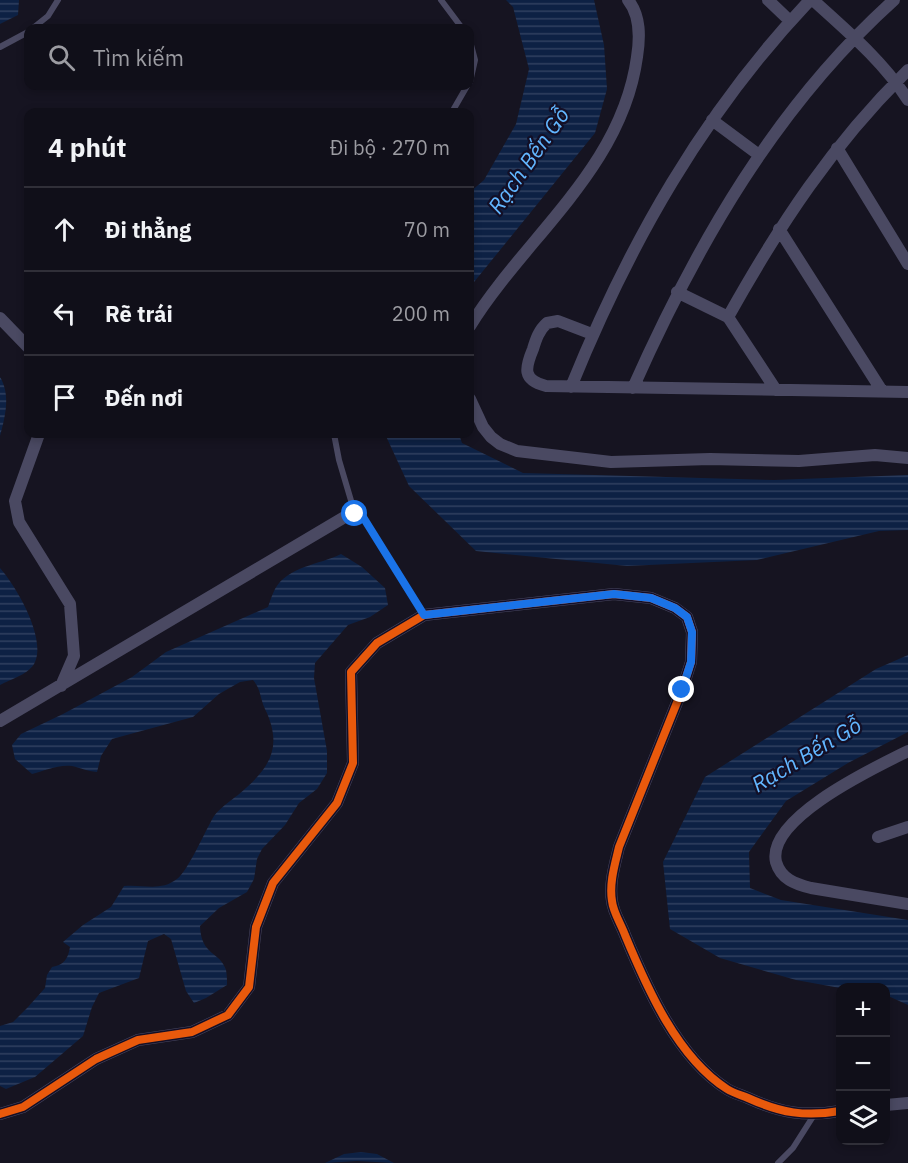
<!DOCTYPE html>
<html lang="vi">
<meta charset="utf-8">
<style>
:root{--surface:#100f19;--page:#191822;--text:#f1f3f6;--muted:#9c9ca2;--line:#302f38}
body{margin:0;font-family:"IBM Plex Sans",sans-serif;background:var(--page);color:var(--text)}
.controls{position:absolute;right:18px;bottom:18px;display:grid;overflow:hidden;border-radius:12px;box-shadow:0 3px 9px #0003}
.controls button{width:54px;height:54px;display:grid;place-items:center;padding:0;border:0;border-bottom:2px solid var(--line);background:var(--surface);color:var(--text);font:30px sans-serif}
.stop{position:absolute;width:18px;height:18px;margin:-14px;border:4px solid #1a73e8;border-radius:50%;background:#fff}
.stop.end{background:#1a73e8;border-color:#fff;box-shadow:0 2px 6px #0008}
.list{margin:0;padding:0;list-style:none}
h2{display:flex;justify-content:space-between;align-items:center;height:78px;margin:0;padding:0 24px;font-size:26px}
h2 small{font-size:20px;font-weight:400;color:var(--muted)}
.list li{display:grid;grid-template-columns:39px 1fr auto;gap:18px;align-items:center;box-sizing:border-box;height:84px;padding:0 24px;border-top:2px solid var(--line)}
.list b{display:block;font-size:22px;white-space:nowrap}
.list em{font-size:20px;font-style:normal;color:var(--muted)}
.icon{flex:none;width:33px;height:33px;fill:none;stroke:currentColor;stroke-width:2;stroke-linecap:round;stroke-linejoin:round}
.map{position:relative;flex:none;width:908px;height:1163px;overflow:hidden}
.search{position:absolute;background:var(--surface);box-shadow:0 3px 9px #0003;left:24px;top:24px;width:450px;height:66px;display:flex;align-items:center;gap:15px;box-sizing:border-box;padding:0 21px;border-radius:12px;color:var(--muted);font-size:22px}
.panel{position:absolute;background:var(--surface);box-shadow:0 3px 9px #0003;left:24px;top:108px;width:450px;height:330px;border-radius:12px}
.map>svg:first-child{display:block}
.water{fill:url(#water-rules)}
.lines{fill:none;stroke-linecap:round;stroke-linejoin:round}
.lane{stroke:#4a4962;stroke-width:6}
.street{stroke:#4a4962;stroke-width:12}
.cycleway-casing{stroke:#130f26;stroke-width:11}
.cycleway{stroke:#e8590c;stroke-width:8}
.route{stroke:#1a73e8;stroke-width:8}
.labels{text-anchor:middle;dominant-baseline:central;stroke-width:4.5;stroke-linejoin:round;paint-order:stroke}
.water-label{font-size:22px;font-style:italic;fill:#62b6ff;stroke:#130f26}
</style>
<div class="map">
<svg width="908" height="1163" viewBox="0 0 908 1163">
<defs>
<pattern id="water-rules" width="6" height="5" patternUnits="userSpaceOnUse" patternTransform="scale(1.5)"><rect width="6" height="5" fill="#0d2144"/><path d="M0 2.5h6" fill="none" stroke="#304060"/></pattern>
</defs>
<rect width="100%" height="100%" fill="#161421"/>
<!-- water -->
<path class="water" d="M0 0H19L18 15 0 24Z
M506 0H594L604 45 607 89 595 133 470 287V192L484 180 516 124 529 69 513 7Z
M0 377C11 395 5 417 0 436Z
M385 434H459L462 443 523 473 774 480 908 475V530L879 531 757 560 627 566 476 551 409 486Z
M341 554 362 567 385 588 388 605 370 617 348 625 315 663 314 678 327 751V773L317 789 299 803 285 825 262 849 257 859 254 879 247 892 219 908 200 926C201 956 220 951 226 970 227 975 227 981 227 985L206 998 194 1003 186 991 171 939 164 934 148 941 139 978 99 993 92 1007 83 1036 35 1077 6 1089 0 1086V1026L13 1022 28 1007 45 988 47 975 52 967C64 965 68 959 70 947L63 942 83 925 111 907 124 886C143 884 160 892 177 879 188 871 205 831 214 816 220 808 230 801 238 795 269 769 284 748 265 709 260 698 261 689 253 680L240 682 219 694 193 717 112 739 101 756 97 772C87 771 81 768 72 766 59 764 43 771 32 774L15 759 12 745 21 734 63 714 132 677 166 652 268 607C270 601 272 595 275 589 288 566 319 565 341 554Z
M0 568C16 586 46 637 35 662 30 674 11 679 0 685Z
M908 655V732L848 763 786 801 749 852 750 888 781 900 908 920V1005L886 995V988H840L796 980 720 958 670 929 663 862 705 777 876 669Z
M361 1152 377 1154 394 1163 357 1161 325 1163 344 1154Z"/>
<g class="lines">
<!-- lane -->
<path class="lane" d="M441 0 462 28
M33 28 48 16 58 0
M470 41 475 60 470 82
M0 47 28 32
M452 112 467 86
M334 434 339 460 355 514 363 517 424 615
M778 1163 793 1148 814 1115"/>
<!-- street -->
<path class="street" d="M768 0 790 21
M813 0C847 31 883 61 908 100
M712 120 759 155
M837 148 908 264
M779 229 882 391
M677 292 728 317 776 390
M728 317C780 224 832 145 908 70
M0 318 28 347
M470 326C526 236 622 168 637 57 640 38 641 16 628 0
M592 334 558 321 547 323C539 330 536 339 533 349 525 368 522 380 546 386L908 392
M571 387C629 244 703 113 810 0
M633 388C697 244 776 106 894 0
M470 399 483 427 491 437 500 444 517 451 611 462 710 459 799 461 875 455 908 458
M39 434 15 501 19 522 70 604 74 656 61 686
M0 721 348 515 355 514
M908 751C876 767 766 818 776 862 781 879 795 884 811 888L908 904
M878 837 908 827
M886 1105 908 1103
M0 1114 23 1107 96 1059 138 1040 192 1032 228 1015 249 987 256 927 273 883 337 803 353 763 351 672 377 643 424 615 614 594 651 598 675 608 687 617 692 632 691 662 682 690 619 847C615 864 609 883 612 901 613 912 621 924 625 935 647 988 677 1057 727 1089 733 1093 741 1095 748 1098 781 1113 805 1117 840 1111"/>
<defs>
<path id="cycleway" d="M0 1114 23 1107 96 1059 138 1040 192 1032 228 1015 249 987 256 927 273 883 337 803 353 763 351 672 377 643 424 615 614 594 651 598 675 608 687 617 692 632 691 662 682 690 619 847C615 864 609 883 612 901 613 912 621 924 625 935 647 988 677 1057 727 1089 733 1093 741 1095 748 1098 781 1113 805 1117 840 1111"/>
</defs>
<!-- cycleway casing -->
<use href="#cycleway" class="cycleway-casing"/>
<!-- cycleway -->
<use href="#cycleway" class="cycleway"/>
</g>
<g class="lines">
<!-- route -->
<path class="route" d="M355 514 363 517 424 615 614 594 651 598 675 608 687 617 692 632 691 662 682 690"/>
</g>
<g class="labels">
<!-- water labels -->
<g class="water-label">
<text transform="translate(528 160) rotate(-55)">Rạch Bến Gỗ</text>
<text transform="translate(806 754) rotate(-31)">Rạch Bến Gỗ</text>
</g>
</g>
</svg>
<div class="controls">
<button>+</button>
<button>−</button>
<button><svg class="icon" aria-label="layers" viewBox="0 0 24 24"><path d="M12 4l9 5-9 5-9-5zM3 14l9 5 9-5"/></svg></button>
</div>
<div class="stop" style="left:355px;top:514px"></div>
<div class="stop end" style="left:682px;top:690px"></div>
<div class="search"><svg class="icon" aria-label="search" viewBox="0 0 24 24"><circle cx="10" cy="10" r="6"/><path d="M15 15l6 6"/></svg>Tìm kiếm</div>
<section class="panel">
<h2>4 phút<small>Đi bộ · 270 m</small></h2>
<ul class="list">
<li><svg class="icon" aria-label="ahead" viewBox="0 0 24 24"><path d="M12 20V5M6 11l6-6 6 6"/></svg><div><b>Đi thẳng</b></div><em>70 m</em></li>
<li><svg class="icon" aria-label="left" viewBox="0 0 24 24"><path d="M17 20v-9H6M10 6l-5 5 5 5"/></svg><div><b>Rẽ trái</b></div><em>200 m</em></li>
<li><svg class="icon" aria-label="arrive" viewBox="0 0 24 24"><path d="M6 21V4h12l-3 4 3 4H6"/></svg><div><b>Đến nơi</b></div></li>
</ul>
</section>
</div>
